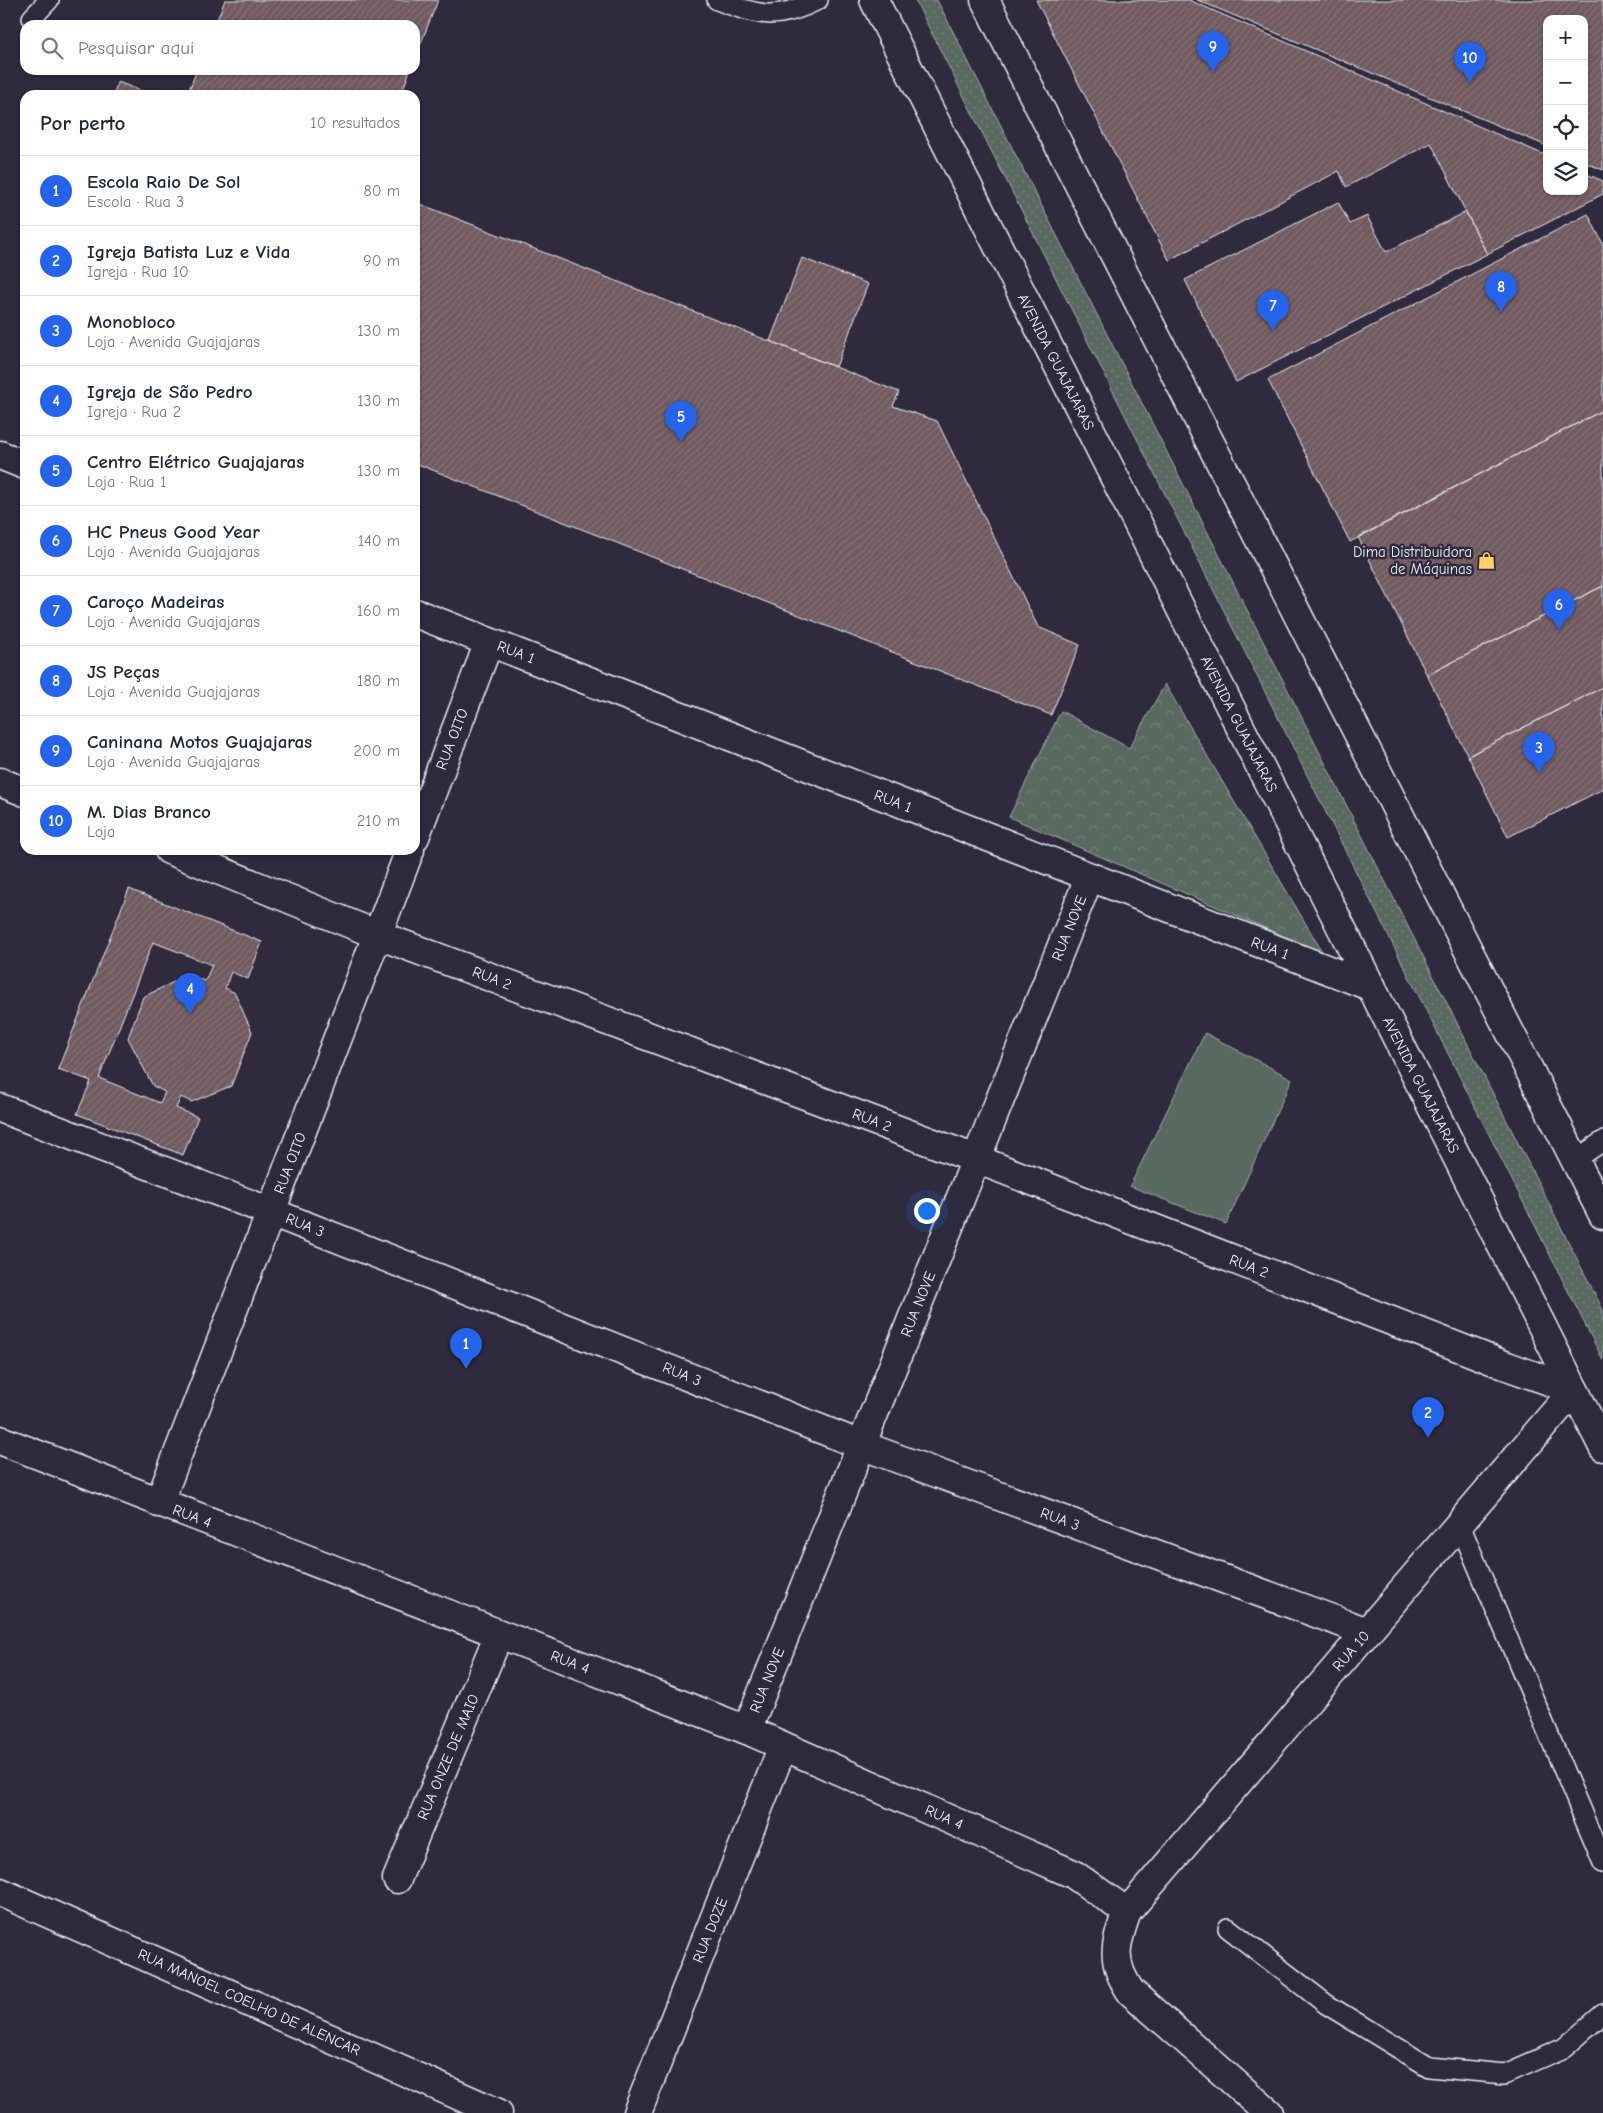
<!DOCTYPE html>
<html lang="pt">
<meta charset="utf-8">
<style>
:root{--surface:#fff;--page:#f6f6f7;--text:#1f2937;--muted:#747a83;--line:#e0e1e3;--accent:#2563eb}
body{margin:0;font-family:"Comic Neue",sans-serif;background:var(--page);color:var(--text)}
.controls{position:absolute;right:15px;top:15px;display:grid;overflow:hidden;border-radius:10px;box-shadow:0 1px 4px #0004}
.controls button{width:45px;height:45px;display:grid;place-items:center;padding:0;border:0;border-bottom:1px solid var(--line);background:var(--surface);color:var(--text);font:25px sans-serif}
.you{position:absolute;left:926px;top:1210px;width:18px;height:18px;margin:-12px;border:4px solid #fff;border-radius:50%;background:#1a73e8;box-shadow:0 0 0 8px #1a73e833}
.badge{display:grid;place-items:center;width:32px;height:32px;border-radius:50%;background:var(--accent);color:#fff;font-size:16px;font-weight:700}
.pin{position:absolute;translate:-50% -41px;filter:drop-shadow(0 1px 2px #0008)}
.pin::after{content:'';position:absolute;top:26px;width:18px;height:15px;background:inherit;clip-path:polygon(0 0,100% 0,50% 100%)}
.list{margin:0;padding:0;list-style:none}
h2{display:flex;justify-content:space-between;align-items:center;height:65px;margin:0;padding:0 20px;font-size:21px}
h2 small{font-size:16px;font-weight:400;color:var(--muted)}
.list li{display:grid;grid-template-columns:32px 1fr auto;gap:15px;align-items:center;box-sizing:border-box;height:70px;padding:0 20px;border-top:1px solid var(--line)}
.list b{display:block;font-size:19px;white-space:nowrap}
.list p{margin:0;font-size:16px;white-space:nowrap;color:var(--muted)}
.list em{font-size:16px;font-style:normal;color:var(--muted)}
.icon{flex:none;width:28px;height:28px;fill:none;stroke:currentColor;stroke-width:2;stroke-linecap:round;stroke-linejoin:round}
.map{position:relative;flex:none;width:1603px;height:2113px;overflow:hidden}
.search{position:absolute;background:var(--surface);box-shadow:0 1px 4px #0004;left:20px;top:20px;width:400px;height:55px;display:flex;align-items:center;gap:12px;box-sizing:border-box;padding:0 18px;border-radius:15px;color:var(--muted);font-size:19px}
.panel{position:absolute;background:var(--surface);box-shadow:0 1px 4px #0004;left:20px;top:90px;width:400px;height:765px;border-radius:15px}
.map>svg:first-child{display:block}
.grass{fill:url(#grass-dots);stroke:#a0adac}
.park{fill:url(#park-crowns);stroke:#a0adac}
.pitch{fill:#596960;stroke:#a0adac}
.building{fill:url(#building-hatch);stroke:#e8f1f8;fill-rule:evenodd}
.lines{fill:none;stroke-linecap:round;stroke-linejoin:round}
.lane-casing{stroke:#e8f1f8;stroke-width:22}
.street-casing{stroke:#e8f1f8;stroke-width:31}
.secondary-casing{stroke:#e8f1f8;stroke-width:31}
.primary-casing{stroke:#e8f1f8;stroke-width:31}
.lane{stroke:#2f2a3d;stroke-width:19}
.street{stroke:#2f2a3d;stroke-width:28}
.secondary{stroke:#2f2a3d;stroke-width:28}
.primary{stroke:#2f2a3d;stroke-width:28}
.labels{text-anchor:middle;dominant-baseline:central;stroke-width:5;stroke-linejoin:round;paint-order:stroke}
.street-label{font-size:15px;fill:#e8f1f8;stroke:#2f2a3d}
.poi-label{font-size:15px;fill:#e8f1f8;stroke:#2f2a3d;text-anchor:end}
</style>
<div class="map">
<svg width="1603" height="2113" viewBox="0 0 1603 2113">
<defs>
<pattern id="grass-dots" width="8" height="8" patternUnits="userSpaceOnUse" patternTransform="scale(1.25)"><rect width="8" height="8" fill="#596960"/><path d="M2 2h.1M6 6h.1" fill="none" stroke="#717f78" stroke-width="1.8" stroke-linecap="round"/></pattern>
<pattern id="park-crowns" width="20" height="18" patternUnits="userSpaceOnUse" patternTransform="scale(1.25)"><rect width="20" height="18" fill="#596960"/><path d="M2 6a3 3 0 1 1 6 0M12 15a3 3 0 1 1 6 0" fill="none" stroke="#717f78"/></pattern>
<pattern id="building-hatch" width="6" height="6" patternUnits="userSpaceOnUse" patternTransform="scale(1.25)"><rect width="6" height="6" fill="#705a5e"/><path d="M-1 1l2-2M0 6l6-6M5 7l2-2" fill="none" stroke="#847276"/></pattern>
</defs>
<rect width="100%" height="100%" fill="#2f2a3d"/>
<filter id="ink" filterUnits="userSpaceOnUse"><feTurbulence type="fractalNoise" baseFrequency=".02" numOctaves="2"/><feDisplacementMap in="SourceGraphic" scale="10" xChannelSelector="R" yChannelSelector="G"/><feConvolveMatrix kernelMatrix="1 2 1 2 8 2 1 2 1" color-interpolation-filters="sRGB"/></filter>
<g filter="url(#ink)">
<!-- grass -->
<path class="grass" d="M915 0H937L1603 1310V1360Z"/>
<!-- park -->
<path class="park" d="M1165 684 1323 953 1009 817 1061 711 1129 748Z"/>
<!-- pitch -->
<path class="pitch" d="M1205 1033 1292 1079 1226 1224 1130 1186Z"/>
<!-- building -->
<path class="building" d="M225 0H438L415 58V25H215Z
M1036 0H1189L1547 156V191H1584V173L1603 181V194L1487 254 1431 143 1346 187 1339 171 1169 260Z
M1197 0H1603V170L1584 162V19H1547V146Z
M197 70H410L401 95H187Z
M118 82 152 95H113Z
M415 202 899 392 893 406 937 421 1038 627 1080 645 1051 715 415 463Z
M1338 202 1350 224 1367 216 1386 252 1466 212 1487 254 1236 382 1185 280Z
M1588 214 1603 244V410L1350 542 1268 380Z
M802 258 868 284 836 367 770 341Z
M1603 410V586L1427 675 1358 537Z
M1603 586V687L1468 756 1427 675Z
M1603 687V789L1508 837 1468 756Z
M129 889 262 942 248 979 231 972 225 988 235 993 252 1032 231 1086 191 1102 181 1097 176 1108 198 1117 183 1155 77 1114 91 1081 58 1069ZM153 942 212 965 205 981 188 975 143 997 128 1038 153 1086 165 1092 160 1103 99 1078Z"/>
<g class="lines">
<defs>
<path id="lane" d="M717 0C760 16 776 21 818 0
M32 18 49 0
M1575 1160 1603 1141
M1460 1525 1603 1863
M1228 1928 1326 2004 1429 2067 1505 2074 1564 2048 1603 2014"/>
<path id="street" d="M0 455 25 465
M415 613 1372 987
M0 782 25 792
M415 837 489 642
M169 850 378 935 976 1159 1507 1366 1574 1390 1127 1912
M0 1108 271 1212 861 1445 1367 1632
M159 1503 410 850
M747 1730 1089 878
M397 1879 499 1634
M0 1892 498 2113
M637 2113 783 1746"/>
<path id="secondary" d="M0 1440 747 1730 1073 1874 1127 1912C1115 1945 1110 1962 1131 1992L1269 2113"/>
<path id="primary" d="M874 0 1603 1447
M985 0 1603 1215"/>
</defs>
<!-- lane casing -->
<use href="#lane" class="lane-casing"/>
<!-- street casing -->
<use href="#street" class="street-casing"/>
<!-- secondary casing -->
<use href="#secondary" class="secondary-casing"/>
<!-- primary casing -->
<use href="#primary" class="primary-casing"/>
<!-- lane -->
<use href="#lane" class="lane"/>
<!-- street -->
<use href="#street" class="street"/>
<!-- secondary -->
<use href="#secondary" class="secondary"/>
<!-- primary -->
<use href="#primary" class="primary"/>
</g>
</g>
<!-- icons -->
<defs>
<symbol id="shop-bare" viewBox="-9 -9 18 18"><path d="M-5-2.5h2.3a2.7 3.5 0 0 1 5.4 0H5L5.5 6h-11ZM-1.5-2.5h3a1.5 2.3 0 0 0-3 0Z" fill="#ffd166" stroke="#2f2a3d" stroke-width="2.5" paint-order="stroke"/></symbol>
</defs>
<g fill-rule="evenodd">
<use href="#shop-bare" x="1474" y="548" width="25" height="25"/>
</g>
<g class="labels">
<!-- street labels -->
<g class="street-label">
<text transform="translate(1056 362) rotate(63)">AVENIDA GUAJAJARAS</text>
<text transform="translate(516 652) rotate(21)">RUA 1</text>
<text transform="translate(1239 724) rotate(63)">AVENIDA GUAJAJARAS</text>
<text transform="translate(452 739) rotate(-69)">RUA OITO</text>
<text transform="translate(893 801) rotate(21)">RUA 1</text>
<text transform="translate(1069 928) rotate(-68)">RUA NOVE</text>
<text transform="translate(1270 948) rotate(21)">RUA 1</text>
<text transform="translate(492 978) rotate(21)">RUA 2</text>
<text transform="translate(1421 1085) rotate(63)">AVENIDA GUAJAJARAS</text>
<text transform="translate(872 1120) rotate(21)">RUA 2</text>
<text transform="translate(290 1163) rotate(-69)">RUA OITO</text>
<text transform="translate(305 1225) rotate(22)">RUA 3</text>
<text transform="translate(1249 1266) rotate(21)">RUA 2</text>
<text transform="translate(918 1304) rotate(-68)">RUA NOVE</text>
<text transform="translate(682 1374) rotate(22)">RUA 3</text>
<text transform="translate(192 1516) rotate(21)">RUA 4</text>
<text transform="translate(1060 1519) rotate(20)">RUA 3</text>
<text transform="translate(1351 1651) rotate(-49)">RUA 10</text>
<text transform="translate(570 1662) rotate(21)">RUA 4</text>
<text transform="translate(767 1680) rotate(-68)">RUA NOVE</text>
<text transform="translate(448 1757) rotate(-67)">RUA ONZE DE MAIO</text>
<text transform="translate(944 1817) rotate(24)">RUA 4</text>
<text transform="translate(710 1930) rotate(-68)">RUA DOZE</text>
<text transform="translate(249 2002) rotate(24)">RUA MANOEL COELHO DE ALENCAR</text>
</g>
<!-- poi labels -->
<g class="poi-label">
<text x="1472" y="552">Dima Distribuidora<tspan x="1472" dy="17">de Máquinas</tspan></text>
</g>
</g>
</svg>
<div class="controls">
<button>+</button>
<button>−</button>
<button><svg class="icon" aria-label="locate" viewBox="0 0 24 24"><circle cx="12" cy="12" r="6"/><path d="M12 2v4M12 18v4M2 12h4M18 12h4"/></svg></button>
<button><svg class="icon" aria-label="layers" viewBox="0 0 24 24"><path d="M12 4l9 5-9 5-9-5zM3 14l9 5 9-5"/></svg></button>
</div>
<div class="you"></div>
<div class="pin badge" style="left:466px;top:1369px">1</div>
<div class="pin badge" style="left:1428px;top:1438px">2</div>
<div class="pin badge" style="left:1539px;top:773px">3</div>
<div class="pin badge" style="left:190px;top:1014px">4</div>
<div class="pin badge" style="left:681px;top:442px">5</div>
<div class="pin badge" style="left:1559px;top:630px">6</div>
<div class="pin badge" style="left:1273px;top:331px">7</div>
<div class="pin badge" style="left:1501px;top:312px">8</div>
<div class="pin badge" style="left:1213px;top:72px">9</div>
<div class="pin badge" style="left:1470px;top:83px">10</div>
<div class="search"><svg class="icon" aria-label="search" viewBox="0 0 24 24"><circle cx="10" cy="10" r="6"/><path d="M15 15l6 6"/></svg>Pesquisar aqui</div>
<section class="panel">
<h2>Por perto<small>10 resultados</small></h2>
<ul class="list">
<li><span class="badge">1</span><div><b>Escola Raio De Sol</b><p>Escola · Rua 3</p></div><em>80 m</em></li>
<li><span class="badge">2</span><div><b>Igreja Batista Luz e Vida</b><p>Igreja · Rua 10</p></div><em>90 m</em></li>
<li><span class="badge">3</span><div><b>Monobloco</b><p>Loja · Avenida Guajajaras</p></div><em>130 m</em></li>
<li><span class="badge">4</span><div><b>Igreja de São Pedro</b><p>Igreja · Rua 2</p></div><em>130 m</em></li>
<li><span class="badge">5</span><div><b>Centro Elétrico Guajajaras</b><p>Loja · Rua 1</p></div><em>130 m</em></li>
<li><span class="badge">6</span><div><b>HC Pneus Good Year</b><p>Loja · Avenida Guajajaras</p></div><em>140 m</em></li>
<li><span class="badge">7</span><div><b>Caroço Madeiras</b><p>Loja · Avenida Guajajaras</p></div><em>160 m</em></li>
<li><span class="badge">8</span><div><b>JS Peças</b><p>Loja · Avenida Guajajaras</p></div><em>180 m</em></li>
<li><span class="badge">9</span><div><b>Caninana Motos Guajajaras</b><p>Loja · Avenida Guajajaras</p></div><em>200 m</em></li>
<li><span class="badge">10</span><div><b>M. Dias Branco</b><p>Loja</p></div><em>210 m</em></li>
</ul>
</section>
</div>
